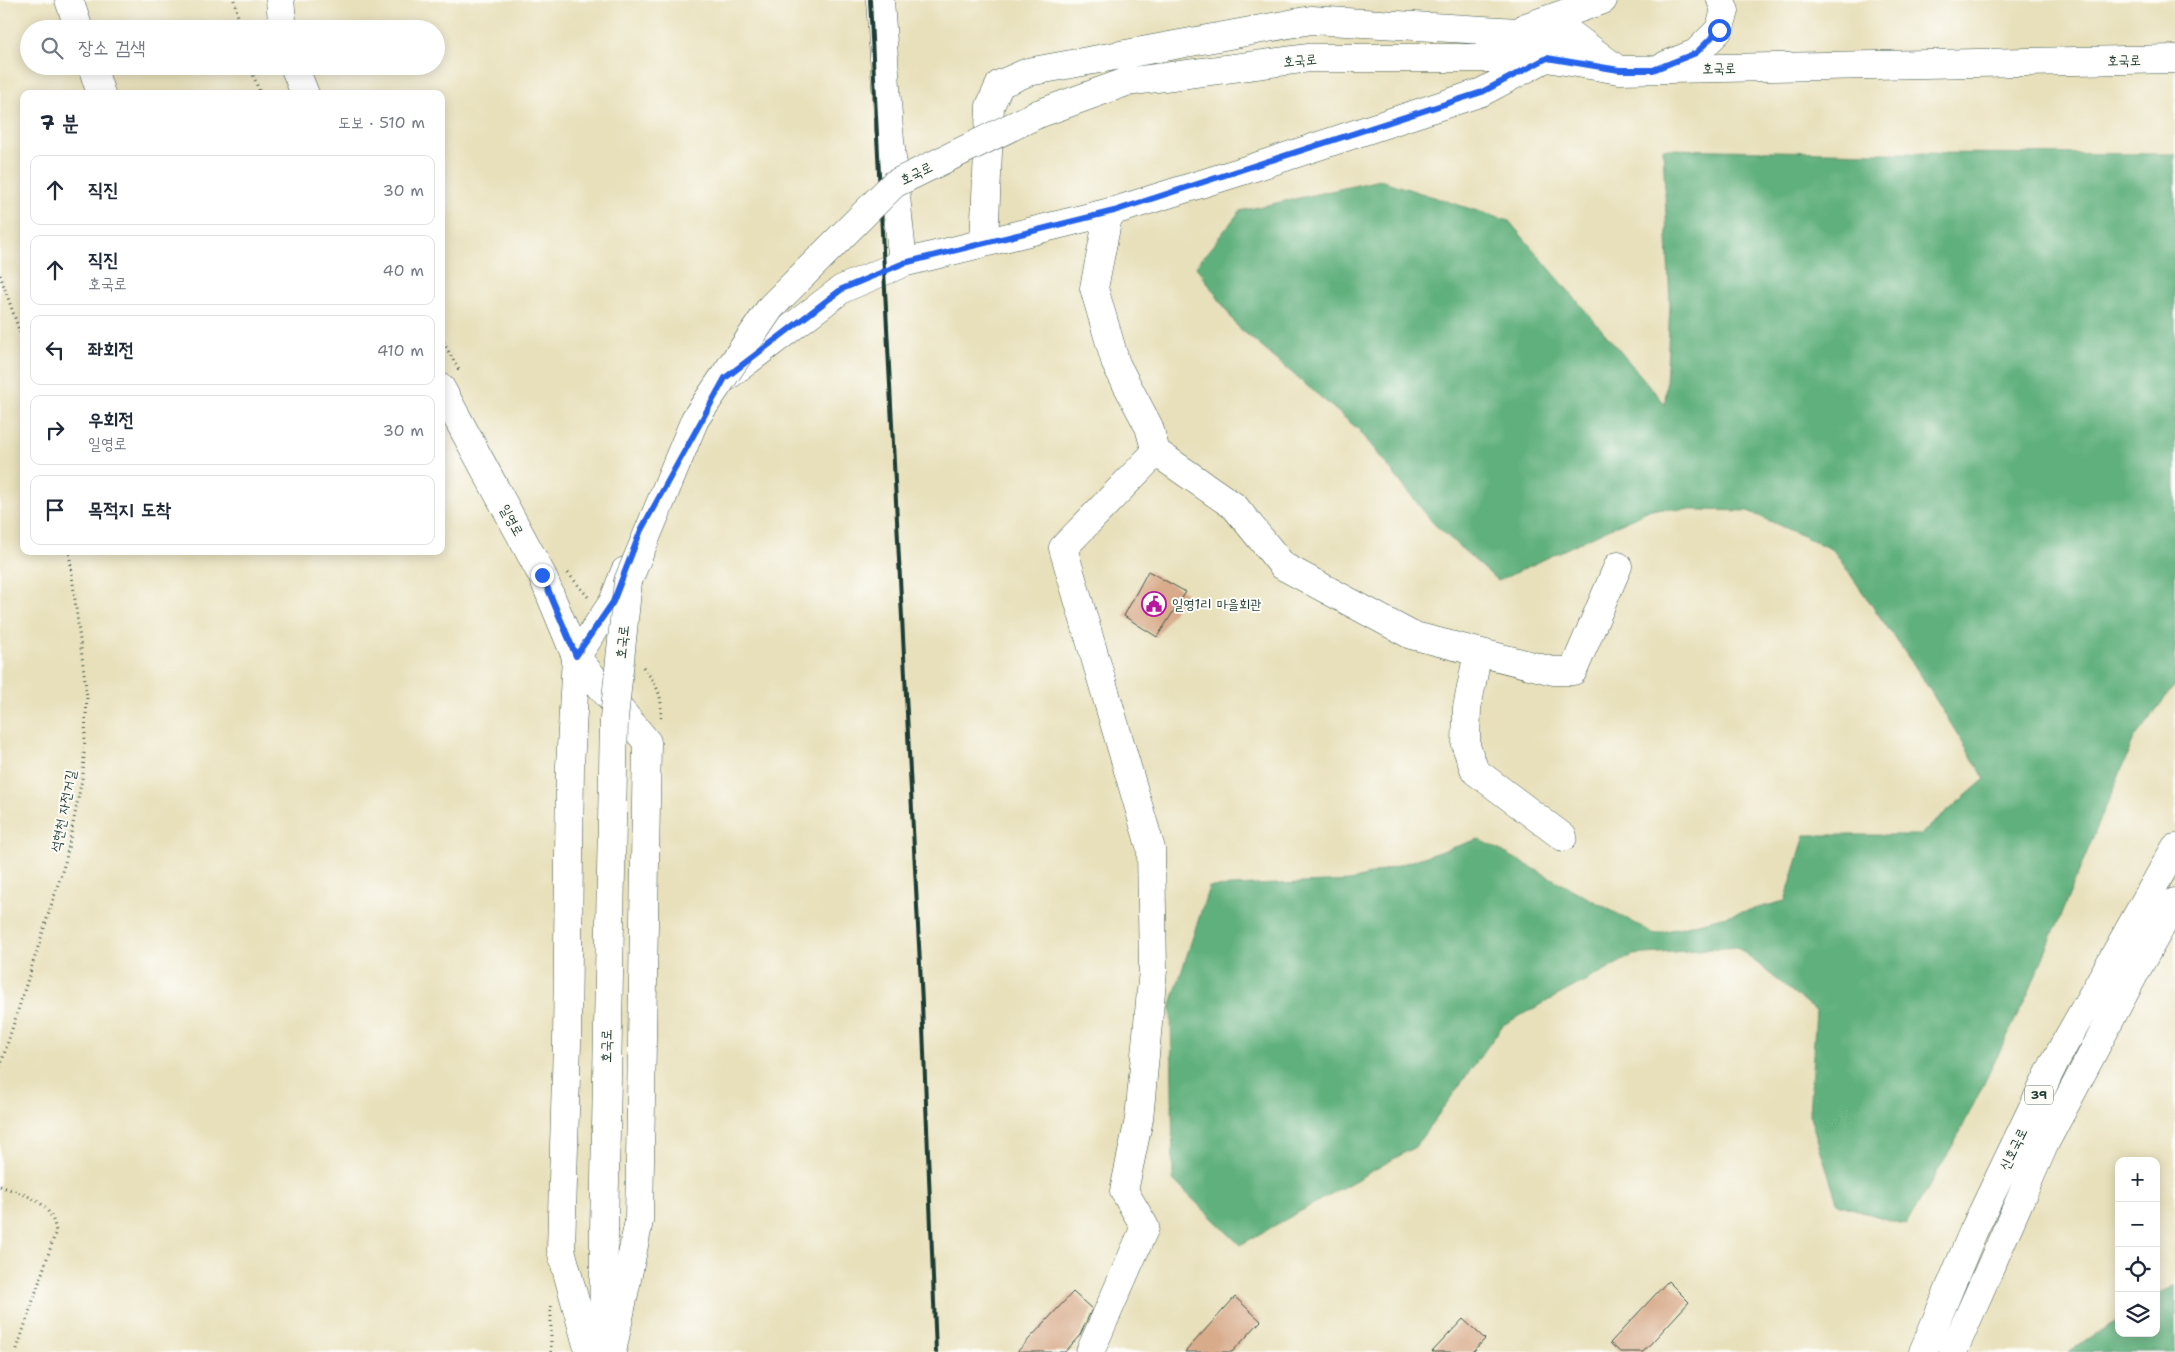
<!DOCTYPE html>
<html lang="ko">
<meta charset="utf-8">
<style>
:root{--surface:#fff;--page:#f2f2f3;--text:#1f2937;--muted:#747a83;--line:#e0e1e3}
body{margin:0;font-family:"Shantell Sans","Poor Story",sans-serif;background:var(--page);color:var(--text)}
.controls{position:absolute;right:15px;bottom:15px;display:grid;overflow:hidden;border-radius:10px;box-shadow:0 2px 12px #0003}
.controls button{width:45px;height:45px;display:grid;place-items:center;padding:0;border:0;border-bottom:1px solid var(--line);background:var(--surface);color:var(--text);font:25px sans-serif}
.stop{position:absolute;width:15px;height:15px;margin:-11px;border:4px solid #2563eb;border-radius:50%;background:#fff}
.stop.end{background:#2563eb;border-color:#fff;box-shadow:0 1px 5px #0008}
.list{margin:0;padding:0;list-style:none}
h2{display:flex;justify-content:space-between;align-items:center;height:65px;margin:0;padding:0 20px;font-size:21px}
h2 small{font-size:16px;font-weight:400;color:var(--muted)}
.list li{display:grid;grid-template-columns:32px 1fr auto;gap:15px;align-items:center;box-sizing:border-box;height:70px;margin:0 10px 10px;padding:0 10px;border:1px solid var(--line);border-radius:10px}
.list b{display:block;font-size:19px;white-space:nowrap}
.list p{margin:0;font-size:16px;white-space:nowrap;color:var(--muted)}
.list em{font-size:16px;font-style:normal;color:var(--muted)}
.icon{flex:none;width:28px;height:28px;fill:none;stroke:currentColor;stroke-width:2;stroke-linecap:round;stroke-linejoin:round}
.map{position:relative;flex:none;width:2175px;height:1352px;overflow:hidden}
.search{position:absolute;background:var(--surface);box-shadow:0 2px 12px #0003;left:20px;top:20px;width:425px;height:55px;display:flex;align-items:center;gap:12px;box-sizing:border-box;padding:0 18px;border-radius:28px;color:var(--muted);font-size:19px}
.panel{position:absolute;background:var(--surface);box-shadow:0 2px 12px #0003;left:20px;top:90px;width:425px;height:465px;border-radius:10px}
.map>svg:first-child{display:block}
.forest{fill:#60b07d;stroke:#407658}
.building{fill:#d8ab8b}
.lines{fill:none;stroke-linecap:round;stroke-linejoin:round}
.minor-casing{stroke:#3d5548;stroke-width:29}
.major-casing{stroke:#3d5548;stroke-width:29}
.highway-casing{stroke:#3d5548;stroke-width:29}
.path{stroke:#3d5548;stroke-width:3;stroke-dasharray:1 4;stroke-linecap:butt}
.minor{stroke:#fff;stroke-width:28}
.major{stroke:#fff;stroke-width:28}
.highway{stroke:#fff;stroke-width:28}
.rail{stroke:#1f3d34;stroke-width:4}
.minor-bridge-casing{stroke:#3d5548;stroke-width:29;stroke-linecap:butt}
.minor-bridge{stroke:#fff;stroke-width:28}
.route{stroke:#2563eb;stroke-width:6}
.labels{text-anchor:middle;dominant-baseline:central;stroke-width:4;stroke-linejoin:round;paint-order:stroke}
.shield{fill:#fdfcf7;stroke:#62766e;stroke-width:1}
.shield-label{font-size:12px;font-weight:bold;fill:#1f3d34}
.street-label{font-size:14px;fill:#1f3d34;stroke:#fdfcf7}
.poi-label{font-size:14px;fill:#1f3d34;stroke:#fdfcf7;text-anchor:start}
</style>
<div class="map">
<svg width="2175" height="1352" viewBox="0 0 2175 1352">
<rect width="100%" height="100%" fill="#fdfcf7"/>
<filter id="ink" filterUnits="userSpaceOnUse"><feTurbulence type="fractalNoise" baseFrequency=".02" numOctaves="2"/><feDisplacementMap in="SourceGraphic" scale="10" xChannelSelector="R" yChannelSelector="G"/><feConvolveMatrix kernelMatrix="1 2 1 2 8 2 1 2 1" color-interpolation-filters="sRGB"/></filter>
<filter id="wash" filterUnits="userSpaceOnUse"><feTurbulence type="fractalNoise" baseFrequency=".0096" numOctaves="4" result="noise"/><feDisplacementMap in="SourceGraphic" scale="20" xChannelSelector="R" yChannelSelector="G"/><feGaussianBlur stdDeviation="1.12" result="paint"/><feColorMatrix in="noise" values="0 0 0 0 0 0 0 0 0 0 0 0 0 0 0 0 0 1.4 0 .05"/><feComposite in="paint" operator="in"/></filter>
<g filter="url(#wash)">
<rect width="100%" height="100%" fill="#e8e0bb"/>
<!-- forest -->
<path class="forest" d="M1663 149 1880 153 2175 154V685L2134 739 2028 994 1957 1138 1906 1225 1838 1204 1809 1114 1816 1011 1737 947 1633 955 1503 1025 1415 1147 1240 1245 1173 1180 1171 1004 1209 887 1350 881 1479 839 1655 934 1785 901 1805 835H1920L1985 779 1920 674 1833 550 1748 511 1651 509 1498 581 1433 523 1359 430 1237 326 1196 266 1240 211 1380 180 1509 221 1665 404 1670 305Z
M2175 1284V1352H2068L2119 1320V1333H2156V1296Z"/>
<g id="blocks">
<!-- building -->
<path class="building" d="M1148 571 1186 592 1157 637 1124 616Z
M1668 1281 1689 1302 1643 1352H1620L1610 1343Z
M1073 1292 1092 1309 1080 1335 1065 1352H1017Z
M1235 1297 1261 1321 1232 1352H1185Z
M1463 1319 1485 1339 1473 1352H1432Z"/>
</g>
</g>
<g filter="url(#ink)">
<use href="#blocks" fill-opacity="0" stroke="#3d5548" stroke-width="1"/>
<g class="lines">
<defs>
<path id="minor" d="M69 0 79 29
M880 0 889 130 903 263 1114 211 1252 168 1482 92 1544 59
M1526 27 1603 0
M1666 65 1696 53 1719 30 1725 11 1721 0
M92 66 101 94
M1038 114 1126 82 1309 58H1547L1619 70 2175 59
M1109 212 1094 288 1116 364 1149 427 1156 452
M984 243 990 106 1000 84 1028 72 1311 20 1572 35 1614 67
M725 378 842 289 903 263
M1478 652 1467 708 1466 746 1475 771 1563 837
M576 657 613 602 625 571
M603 1352 604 1231
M1090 1352 1145 1227 1124 1191 1139 1119 1153 970 1151 849 1063 548 1156 452 1235 507 1283 566 1411 635 1553 671H1573L1618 566"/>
<path id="major" d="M280 0 283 29
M294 66 305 94
M441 388 542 575 576 657 647 742 639 1221 612 1352
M576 657 570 766 567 1042 561 1250 589 1352"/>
<path id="highway" d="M1923 1352 1973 1232 2055 1061 2175 848
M1953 1352 2045 1143 2137 969 2175 902"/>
</defs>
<!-- minor casing -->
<use href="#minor" class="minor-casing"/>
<!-- major casing -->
<use href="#major" class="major-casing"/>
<!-- highway casing -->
<use href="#highway" class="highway-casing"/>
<!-- path -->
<path class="path" d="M234 0 241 29
M250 66 260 94
M0 275 24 344
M441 338 460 372
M568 573 588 597
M643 667C658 686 664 698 660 722
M0 1067 66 859 83 774 87 697 69 551
M0 1186C27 1196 50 1199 56 1231L16 1352
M551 1306V1352"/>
<!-- minor -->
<use href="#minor" class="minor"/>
<!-- major -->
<use href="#major" class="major"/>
<!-- highway -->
<use href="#highway" class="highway"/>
<!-- rail -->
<path class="rail" d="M870 0 922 1003 936 1352"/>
<defs>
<path id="minor-bridge" d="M604 1231 614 719 628 581 695 419 771 307 894 184 1038 114"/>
</defs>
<!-- minor-bridge casing -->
<use href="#minor-bridge" class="minor-bridge-casing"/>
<!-- minor-bridge -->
<use href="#minor-bridge" class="minor-bridge"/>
</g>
</g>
<g class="lines" filter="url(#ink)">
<!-- route -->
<path class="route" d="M542 575 576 656 613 602 641 530 725 378 842 289 904 263 1114 211 1482 92 1547 58 1619 70H1653L1696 53 1719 30"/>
</g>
<!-- icons -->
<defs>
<symbol id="civic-ring" viewBox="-11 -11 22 22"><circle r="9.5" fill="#fdfcf7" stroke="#b5179e" stroke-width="1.5"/><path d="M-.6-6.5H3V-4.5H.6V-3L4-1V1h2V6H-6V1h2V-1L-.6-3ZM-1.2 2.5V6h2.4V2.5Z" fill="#b5179e"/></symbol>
</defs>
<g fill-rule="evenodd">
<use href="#civic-ring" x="1140" y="590" width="28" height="28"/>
</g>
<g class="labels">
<!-- shield labels -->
<rect class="shield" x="2025" y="1085.5" width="28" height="19" rx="4"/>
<g class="shield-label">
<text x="2039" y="1095">39</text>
</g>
<!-- street labels -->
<g class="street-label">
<text transform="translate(1300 60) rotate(-5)">호국로</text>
<text transform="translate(2124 60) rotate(-1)">호국로</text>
<text transform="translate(1719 68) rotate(-1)">호국로</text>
<text transform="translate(916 173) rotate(-26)">호국로</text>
<text transform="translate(512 520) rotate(61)">일영로</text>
<text transform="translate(622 642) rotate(-84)">호국로</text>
<text transform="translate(63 811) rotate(-79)">석현천 자전거길</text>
<text transform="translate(606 1046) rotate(-89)">호국로</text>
<text transform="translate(2013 1149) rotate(-64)">신호국로</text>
</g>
<!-- poi labels -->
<g class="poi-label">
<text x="1172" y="604">일영1리 마을회관</text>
</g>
</g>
</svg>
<div class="controls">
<button>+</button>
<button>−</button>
<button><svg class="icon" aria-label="locate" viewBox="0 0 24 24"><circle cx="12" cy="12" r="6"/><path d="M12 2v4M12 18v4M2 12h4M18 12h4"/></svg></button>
<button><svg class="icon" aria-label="layers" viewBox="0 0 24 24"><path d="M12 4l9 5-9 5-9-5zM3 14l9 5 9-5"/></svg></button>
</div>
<div class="stop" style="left:1719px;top:30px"></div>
<div class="stop end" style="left:542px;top:575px"></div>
<div class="search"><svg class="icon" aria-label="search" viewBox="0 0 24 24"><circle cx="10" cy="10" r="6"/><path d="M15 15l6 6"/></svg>장소 검색</div>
<section class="panel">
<h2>7 분<small>도보 · 510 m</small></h2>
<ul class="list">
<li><svg class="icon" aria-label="ahead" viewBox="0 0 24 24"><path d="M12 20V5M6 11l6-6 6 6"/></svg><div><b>직진</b></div><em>30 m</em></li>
<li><svg class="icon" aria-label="ahead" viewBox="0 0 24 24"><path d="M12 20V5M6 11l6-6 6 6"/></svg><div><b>직진</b><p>호국로</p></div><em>40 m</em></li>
<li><svg class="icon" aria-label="left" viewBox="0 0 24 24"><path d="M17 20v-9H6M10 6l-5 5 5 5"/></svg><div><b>좌회전</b></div><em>410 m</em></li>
<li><svg class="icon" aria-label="right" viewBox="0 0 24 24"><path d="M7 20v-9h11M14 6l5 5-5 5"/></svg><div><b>우회전</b><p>일영로</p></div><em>30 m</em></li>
<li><svg class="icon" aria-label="arrive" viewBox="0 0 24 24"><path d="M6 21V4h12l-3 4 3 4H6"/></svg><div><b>목적지 도착</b></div></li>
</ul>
</section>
</div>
